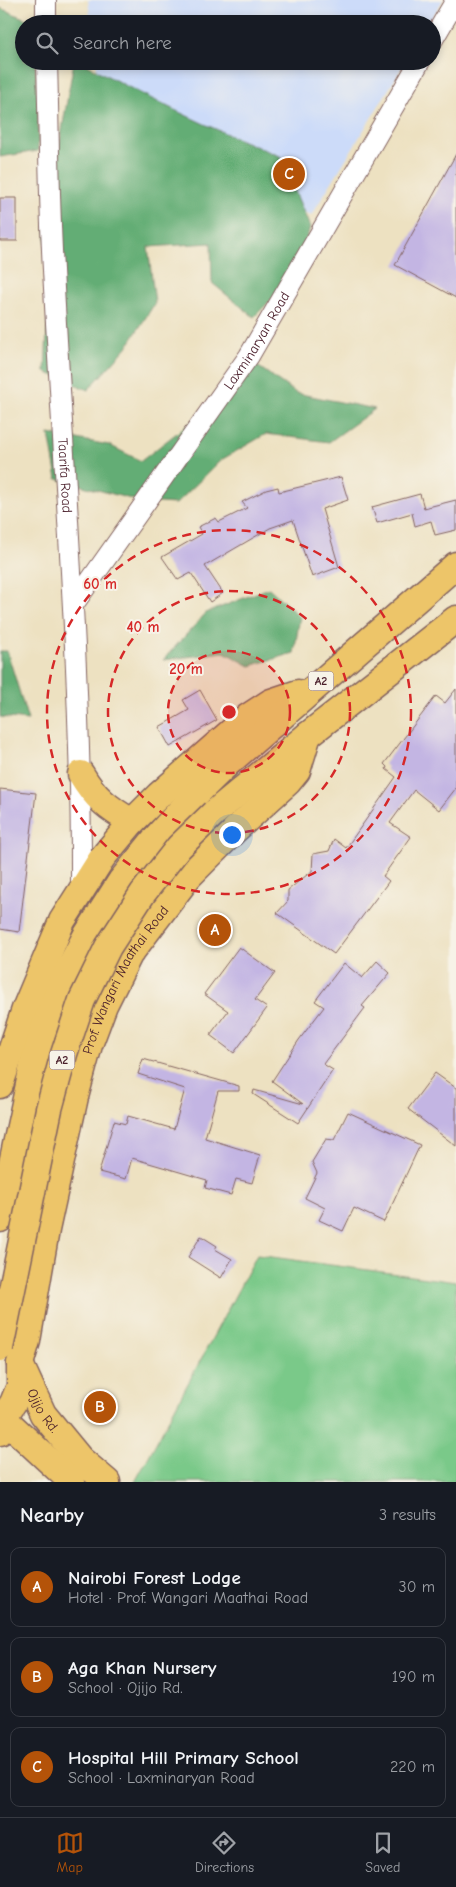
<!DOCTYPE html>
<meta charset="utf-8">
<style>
:root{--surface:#171b24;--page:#242831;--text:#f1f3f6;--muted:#9ea1a6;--line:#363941;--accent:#b45309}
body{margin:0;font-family:"Comic Neue",sans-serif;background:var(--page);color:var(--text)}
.you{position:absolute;left:231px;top:834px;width:18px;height:18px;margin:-12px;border:4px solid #fff;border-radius:50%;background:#1a73e8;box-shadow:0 0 0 8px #1a73e833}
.badge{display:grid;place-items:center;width:32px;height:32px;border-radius:50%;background:var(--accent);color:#fff;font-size:16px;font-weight:700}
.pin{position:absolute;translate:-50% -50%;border:2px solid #fff;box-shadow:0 1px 5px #0006}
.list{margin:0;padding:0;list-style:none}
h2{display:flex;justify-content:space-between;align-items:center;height:65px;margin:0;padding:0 20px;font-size:21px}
h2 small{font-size:16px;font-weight:400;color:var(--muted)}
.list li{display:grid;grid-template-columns:32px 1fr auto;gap:15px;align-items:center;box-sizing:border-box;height:80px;margin:0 10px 10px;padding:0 10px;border:1px solid var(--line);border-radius:10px}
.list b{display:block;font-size:19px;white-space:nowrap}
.list p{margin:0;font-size:16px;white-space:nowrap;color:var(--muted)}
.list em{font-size:16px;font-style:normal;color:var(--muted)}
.icon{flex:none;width:28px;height:28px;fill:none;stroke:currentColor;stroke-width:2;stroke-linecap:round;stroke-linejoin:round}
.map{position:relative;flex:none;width:456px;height:1482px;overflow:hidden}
.search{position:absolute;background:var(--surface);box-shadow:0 2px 8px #0003;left:15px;right:15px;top:15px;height:55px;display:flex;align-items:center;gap:12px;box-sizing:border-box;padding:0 18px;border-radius:28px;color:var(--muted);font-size:19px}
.sheet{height:335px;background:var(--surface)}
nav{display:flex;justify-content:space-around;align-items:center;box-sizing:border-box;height:70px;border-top:1px solid var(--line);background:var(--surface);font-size:14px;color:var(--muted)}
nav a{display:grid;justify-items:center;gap:2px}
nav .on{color:var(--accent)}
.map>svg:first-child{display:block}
.built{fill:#ccdbf9}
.green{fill:#7ac989;stroke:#62745a}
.forest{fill:#63ad75;stroke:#566650}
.building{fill:#c3b5e3}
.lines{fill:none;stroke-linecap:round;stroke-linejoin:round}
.minor-casing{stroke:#836360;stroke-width:22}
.major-casing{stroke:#836360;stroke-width:29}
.minor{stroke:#fff;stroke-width:20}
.major{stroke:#edc569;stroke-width:26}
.major-bridge-casing{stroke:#836360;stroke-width:29;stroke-linecap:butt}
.major-bridge{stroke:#edc569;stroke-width:26}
.ring{fill:none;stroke:#d62828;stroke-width:2.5;stroke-dasharray:9 6}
.labels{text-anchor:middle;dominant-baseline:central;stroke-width:4;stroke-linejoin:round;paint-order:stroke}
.shield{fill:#f7f3e8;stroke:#7e5f64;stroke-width:1}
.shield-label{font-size:12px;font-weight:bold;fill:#4a1f2b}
.street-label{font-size:14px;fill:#4a1f2b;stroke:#f7f3e8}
.centre{fill:#d62828;stroke:#f7f3e8;stroke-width:2.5}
.ring-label{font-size:15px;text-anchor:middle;font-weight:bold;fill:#d62828;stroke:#f7f3e8;stroke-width:4;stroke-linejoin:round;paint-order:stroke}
</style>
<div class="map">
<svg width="456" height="1482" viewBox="0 0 456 1482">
<rect width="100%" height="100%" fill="#f7f3e8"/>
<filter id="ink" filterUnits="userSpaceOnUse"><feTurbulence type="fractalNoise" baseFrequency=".02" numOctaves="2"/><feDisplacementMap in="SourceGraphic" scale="10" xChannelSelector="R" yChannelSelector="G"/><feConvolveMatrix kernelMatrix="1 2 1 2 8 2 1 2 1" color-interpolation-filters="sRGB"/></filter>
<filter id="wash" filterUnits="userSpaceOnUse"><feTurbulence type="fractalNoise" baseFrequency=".0096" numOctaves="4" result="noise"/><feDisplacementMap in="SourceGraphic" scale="20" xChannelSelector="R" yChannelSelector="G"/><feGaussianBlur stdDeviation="1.12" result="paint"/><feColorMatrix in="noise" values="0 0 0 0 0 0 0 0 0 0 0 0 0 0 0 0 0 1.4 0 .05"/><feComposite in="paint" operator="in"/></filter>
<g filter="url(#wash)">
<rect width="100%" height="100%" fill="#ede1c1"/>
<!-- built -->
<path class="built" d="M88 0H443L428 24H91Z
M96 61H406L311 216 99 87Z"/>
<!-- green -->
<path class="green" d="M257 1255 456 1282V1482H135Z"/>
<!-- forest -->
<path class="forest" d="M0 8 31 21 32 24H24V61H35L38 107V151L0 157Z
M74 61H80C145 97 211 129 280 156L310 227 297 274 254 317 212 283 211 243 148 247 155 303 127 347 88 390 45 372 49 289 45 227Z
M246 358 296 393 375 409 329 442 266 434 221 460 176 504 142 502 57 479 49 434 109 445 141 461 192 421Z
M269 588 300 617 294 653 250 666 224 652 163 660 206 613Z
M0 651H7L28 720 0 717Z"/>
<g id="blocks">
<!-- building -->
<path class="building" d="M456 154V298L395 265Z
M0 198H17V241H0Z
M341 477 348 500 322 509 339 567 312 577 293 520 270 528 205 566 223 593 210 602 191 573 178 580 162 557 202 534 198 527 216 518 219 522 247 508 242 502 266 490 278 487 279 492Z
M420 494 424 508 456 500V530L435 535 431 521 415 526 412 513 377 523 372 507Z
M456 689V788L439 810 414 790 390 823 411 837 383 876 389 881 334 954 277 913 288 901V890L312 871 313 854 329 851 334 839 346 848 396 777 386 769 387 767 384 764 436 696 445 703Z
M200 690 217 720 170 747 159 727 189 710 183 700Z
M0 789 36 793 19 932 0 929Z
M239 947 275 973 255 1000 267 1008 234 1053 210 1035 228 1011 204 994Z
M377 961 390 973 362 1006 365 1008 323 1064 333 1070 298 1123 253 1094 254 1090 303 1104 272 1081 299 1040 324 1007 315 1001 344 963 362 978Z
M143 1059 239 1086V1091H218L205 1138 260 1155 252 1183 236 1179 231 1195 205 1188 207 1180 132 1158 126 1179 99 1172 114 1121 126 1124 128 1116 174 1129 185 1089 138 1074Z
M435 1073 456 1088V1146L408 1109Z
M348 1112 420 1145 384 1222 354 1208 343 1231 319 1220 325 1208 305 1198 317 1173 312 1162 326 1139 334 1140Z
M201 1236 217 1246 215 1249 232 1259 221 1278 188 1257Z"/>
</g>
</g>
<g filter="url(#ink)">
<use href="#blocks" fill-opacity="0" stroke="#836360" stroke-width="1"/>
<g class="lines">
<defs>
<g id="minor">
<path d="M46 0V24"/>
<path d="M432 41 456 0"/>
<path id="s1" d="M47 61C49 131 49 200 53 270 64 476 82 683 81 890"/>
<path id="s2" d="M73 605 249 356 420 61"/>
</g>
<g id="major">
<path d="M81 774C95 798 108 808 132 822"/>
<path d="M214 813 308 735 456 619"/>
<path d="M0 1085 25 1009 62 921 102 858 132 822 159 795 248 717 271 702 298 693"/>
<path d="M0 1219 33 1066 43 1031 62 982 86 936 121 881 155 839 190 800 227 764 456 565"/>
<path id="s3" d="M20 1364 43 1414 80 1459 107 1482"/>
<path d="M3 1418 72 1482"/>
<path id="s4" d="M0 1432 3 1418 13 1403 20 1386V1364L27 1341 46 1230 75 1097 89 1045 104 1005 129 955 189 876 235 830 288 782 297 771 308 735"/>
</g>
</defs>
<!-- minor casing -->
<use href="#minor" class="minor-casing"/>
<!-- major casing -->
<use href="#major" class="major-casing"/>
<!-- minor -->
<use href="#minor" class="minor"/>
<!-- major -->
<use href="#major" class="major"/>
<defs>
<path id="major-bridge" d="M0 1348 49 1109 64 1054 82 1000 108 947 143 893 179 847 214 813"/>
</defs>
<!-- major-bridge casing -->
<use href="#major-bridge" class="major-bridge-casing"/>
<!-- major-bridge -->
<use href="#major-bridge" class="major-bridge"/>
</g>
</g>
<!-- distance rings -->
<circle cx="229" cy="712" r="61" fill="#d62828" fill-opacity=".12"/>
<g class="ring">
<circle cx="229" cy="712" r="61"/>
<circle cx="229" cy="712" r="121"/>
<circle cx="229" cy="712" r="182"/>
</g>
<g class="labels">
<!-- shield labels -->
<g class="shield">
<rect x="308.5" y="671.5" width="25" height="19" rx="4"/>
<rect x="49.5" y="1050.5" width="25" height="19" rx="4"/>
</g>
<g class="shield-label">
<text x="321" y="681">A2</text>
<text x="62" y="1060">A2</text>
</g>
<!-- street labels -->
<g class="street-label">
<text stroke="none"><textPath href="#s2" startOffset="322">Laxminaryan Road</textPath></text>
<text stroke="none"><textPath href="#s1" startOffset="415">Taarifa Road</textPath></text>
<text stroke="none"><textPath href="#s4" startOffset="474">Prof. Wangari Maathai Road</textPath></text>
<text stroke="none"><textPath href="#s3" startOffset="52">Ojijo Rd.</textPath></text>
</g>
</g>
<circle cx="229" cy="712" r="8" class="centre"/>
<g class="ring-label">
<text x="100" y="589">60 m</text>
<text x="143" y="632">40 m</text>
<text x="186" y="674">20 m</text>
</g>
</svg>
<div class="you"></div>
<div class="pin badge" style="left:215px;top:930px">A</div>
<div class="pin badge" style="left:100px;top:1407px">B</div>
<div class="pin badge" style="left:289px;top:174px">C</div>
<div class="search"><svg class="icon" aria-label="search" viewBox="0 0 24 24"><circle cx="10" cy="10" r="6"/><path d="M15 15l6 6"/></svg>Search here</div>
</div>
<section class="sheet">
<h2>Nearby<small>3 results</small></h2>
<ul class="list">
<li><span class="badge">A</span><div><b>Nairobi Forest Lodge</b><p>Hotel · Prof. Wangari Maathai Road</p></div><em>30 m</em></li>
<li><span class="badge">B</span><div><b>Aga Khan Nursery</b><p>School · Ojijo Rd.</p></div><em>190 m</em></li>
<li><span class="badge">C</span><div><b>Hospital Hill Primary School</b><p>School · Laxminaryan Road</p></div><em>220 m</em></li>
</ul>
</section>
<nav>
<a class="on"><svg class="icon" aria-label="map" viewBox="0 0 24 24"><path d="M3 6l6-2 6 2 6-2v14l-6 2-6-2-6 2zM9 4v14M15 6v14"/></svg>Map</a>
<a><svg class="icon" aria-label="directions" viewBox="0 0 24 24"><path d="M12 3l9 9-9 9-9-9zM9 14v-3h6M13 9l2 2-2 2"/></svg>Directions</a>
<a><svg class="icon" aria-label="saved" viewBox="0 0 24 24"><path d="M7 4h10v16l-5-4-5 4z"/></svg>Saved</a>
</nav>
